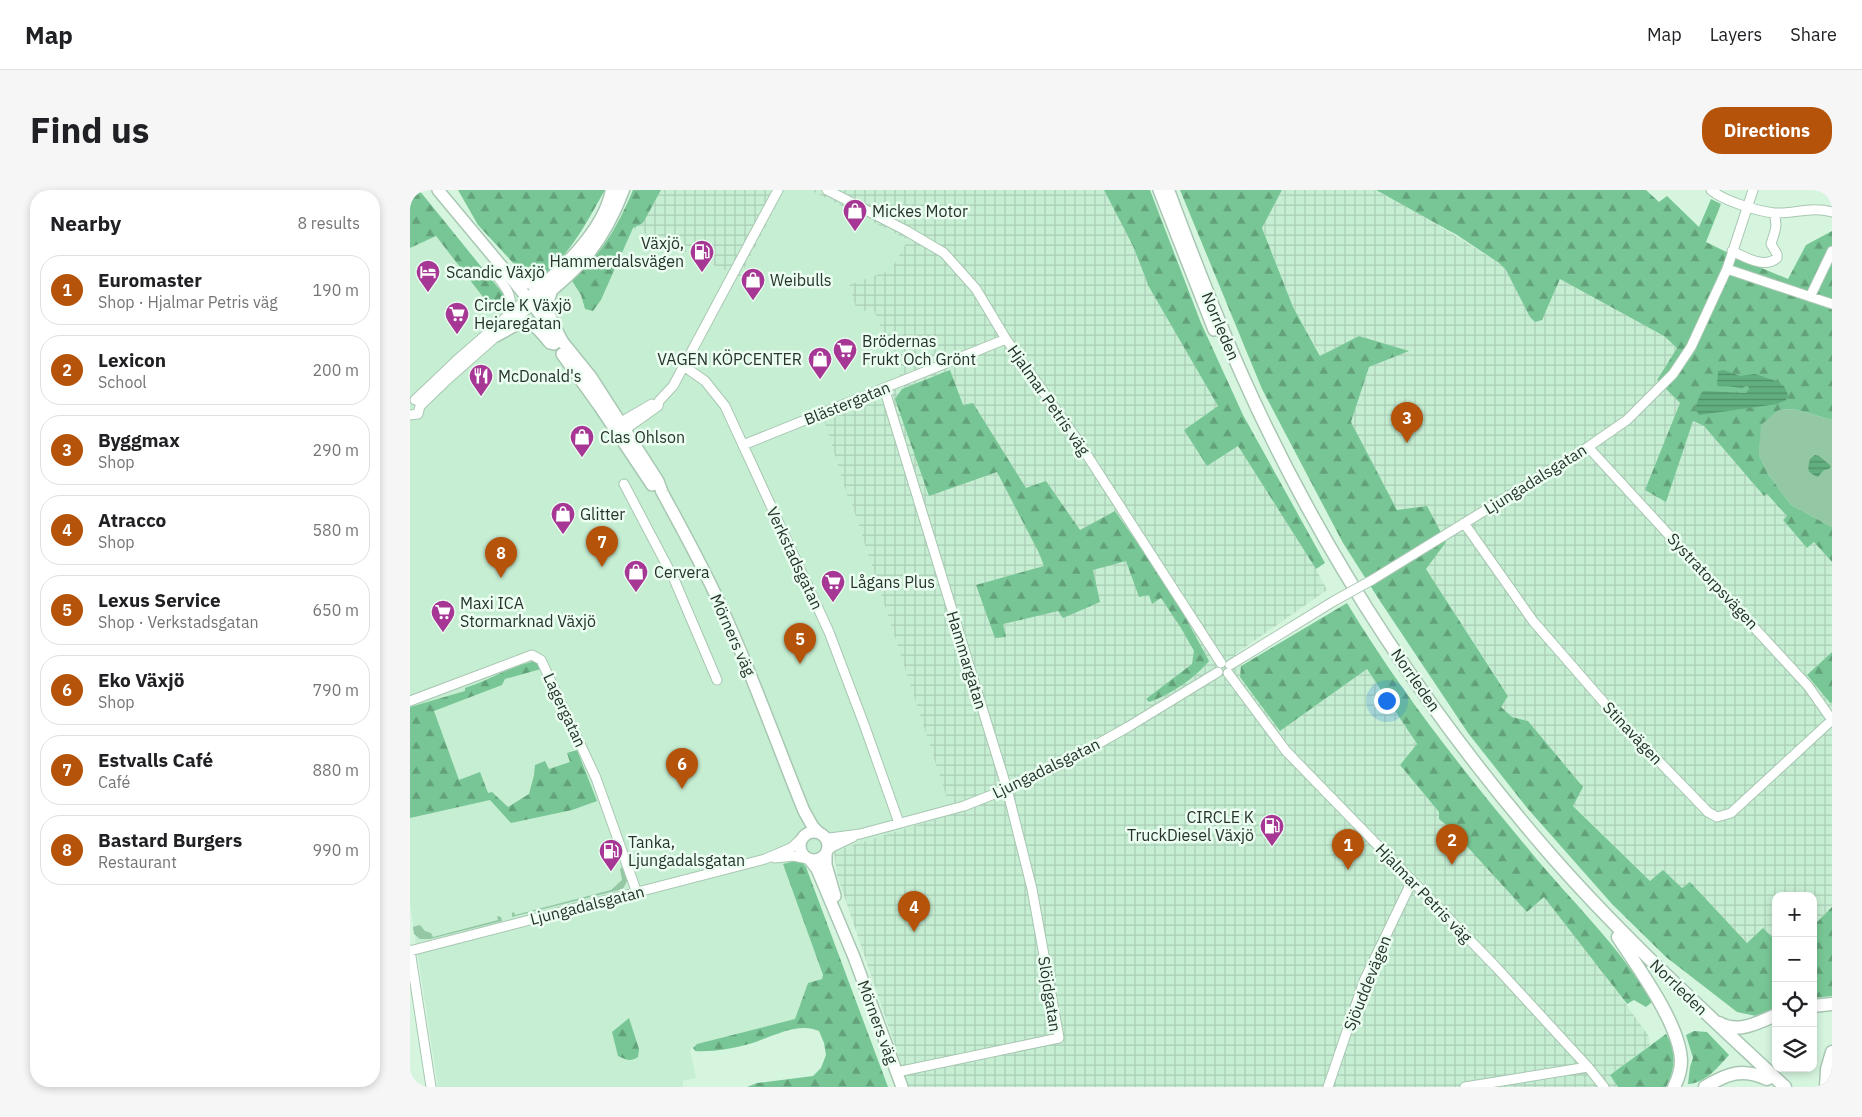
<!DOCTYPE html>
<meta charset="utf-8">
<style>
:root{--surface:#fff;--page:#f6f6f6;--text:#202124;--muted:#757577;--line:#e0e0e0;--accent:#b45309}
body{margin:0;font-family:"IBM Plex Sans",sans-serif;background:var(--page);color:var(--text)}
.controls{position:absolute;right:15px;bottom:15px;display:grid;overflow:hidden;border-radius:10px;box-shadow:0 2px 8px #0003}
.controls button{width:45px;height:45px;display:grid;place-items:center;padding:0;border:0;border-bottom:1px solid var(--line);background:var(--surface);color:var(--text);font:25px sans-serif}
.you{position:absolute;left:976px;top:510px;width:18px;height:18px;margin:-12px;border:4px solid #fff;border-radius:50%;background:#1a73e8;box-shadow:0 0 0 8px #1a73e833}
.badge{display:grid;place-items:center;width:32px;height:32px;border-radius:50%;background:var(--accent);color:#fff;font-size:16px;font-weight:700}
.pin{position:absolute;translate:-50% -41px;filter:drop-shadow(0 1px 2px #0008)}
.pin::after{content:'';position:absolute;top:26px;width:18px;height:15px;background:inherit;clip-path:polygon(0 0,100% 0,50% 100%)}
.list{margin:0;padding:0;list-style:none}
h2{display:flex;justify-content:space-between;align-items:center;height:65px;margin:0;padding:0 20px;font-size:21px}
h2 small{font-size:16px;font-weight:400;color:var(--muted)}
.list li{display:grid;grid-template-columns:32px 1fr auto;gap:15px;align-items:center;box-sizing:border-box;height:70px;margin:0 10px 10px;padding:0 10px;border:1px solid var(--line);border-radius:20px}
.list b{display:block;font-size:19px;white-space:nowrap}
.list p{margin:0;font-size:16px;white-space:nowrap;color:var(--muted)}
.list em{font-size:16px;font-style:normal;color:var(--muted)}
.icon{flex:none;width:28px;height:28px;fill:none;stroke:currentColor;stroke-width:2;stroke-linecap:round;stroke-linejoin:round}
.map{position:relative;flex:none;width:1422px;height:897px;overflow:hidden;border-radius:20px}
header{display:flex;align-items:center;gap:30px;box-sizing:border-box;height:70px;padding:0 25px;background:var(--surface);border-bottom:1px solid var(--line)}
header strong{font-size:24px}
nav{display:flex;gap:28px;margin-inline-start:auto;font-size:18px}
.intro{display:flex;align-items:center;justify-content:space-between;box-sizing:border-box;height:120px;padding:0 30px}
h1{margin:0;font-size:35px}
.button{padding:12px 22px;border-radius:20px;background:var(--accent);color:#fff;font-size:18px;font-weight:700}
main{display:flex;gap:30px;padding:0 30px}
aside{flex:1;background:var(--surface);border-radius:20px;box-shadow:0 2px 8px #0003}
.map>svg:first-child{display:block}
.built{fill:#c6eed3}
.industrial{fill:url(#industrial-grid)}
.green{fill:#94c8a5}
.forest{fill:url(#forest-firs)}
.water{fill:url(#water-rules)}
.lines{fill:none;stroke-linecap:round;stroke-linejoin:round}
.minor-casing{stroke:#a8c7b2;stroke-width:11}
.major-casing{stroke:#a8c7b2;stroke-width:14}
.highway-casing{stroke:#a8c7b2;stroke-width:15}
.minor{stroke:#fff;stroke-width:9}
.major{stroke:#fff;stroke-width:11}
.highway{stroke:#fff;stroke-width:12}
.minor-bridge-casing{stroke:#a8c7b2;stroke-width:11;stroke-linecap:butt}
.minor-bridge{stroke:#fff;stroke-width:9}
.labels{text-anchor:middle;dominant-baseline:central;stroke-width:5;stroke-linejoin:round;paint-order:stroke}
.poi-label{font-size:16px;fill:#27332b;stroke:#ebfef1;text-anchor:start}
.street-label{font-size:16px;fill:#27332b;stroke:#ebfef1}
</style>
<header>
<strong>Map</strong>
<nav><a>Map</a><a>Layers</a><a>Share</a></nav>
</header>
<div class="intro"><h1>Find us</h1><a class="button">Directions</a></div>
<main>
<aside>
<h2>Nearby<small>8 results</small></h2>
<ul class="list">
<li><span class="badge">1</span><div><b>Euromaster</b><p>Shop · Hjalmar Petris väg</p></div><em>190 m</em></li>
<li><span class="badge">2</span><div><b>Lexicon</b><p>School</p></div><em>200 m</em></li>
<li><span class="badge">3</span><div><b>Byggmax</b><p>Shop</p></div><em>290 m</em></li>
<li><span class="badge">4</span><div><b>Atracco</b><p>Shop</p></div><em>580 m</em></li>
<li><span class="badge">5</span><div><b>Lexus Service</b><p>Shop · Verkstadsgatan</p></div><em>650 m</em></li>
<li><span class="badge">6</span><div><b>Eko Växjö</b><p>Shop</p></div><em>790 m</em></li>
<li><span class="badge">7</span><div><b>Estvalls Café</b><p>Café</p></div><em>880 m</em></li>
<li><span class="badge">8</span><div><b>Bastard Burgers</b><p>Restaurant</p></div><em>990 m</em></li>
</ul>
</aside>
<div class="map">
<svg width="1422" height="897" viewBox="0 0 1422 897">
<defs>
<pattern id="industrial-grid" width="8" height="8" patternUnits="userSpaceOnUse" patternTransform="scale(1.25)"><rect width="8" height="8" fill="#c6eed3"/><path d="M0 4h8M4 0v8" fill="none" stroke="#aacdb5"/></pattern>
<pattern id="forest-firs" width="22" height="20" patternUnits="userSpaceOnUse" patternTransform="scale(1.25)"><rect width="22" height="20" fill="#78c695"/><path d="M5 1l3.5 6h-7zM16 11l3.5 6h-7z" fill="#62a17a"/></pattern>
<pattern id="water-rules" width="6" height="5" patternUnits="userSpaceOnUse" patternTransform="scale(1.25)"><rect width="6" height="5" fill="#61ae7f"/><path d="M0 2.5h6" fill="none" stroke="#508e68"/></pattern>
</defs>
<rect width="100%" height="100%" fill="#d5f5df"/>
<!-- built -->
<path class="built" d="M374 0H400L498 50 463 118 495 196 415 230 542 624 424 661 374 674 413 786 412 789 398 793 385 829 283 856V858L280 859 286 888 273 891V897H28L0 714V58L25 45 73 107 90 118 146 74 162 91 171 105 175 119 183 121 191 110 223 38 330 87Z"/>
<!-- industrial -->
<path class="industrial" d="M251 0H374L330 87 223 38 233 32Z
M400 0H694L723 56 739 97 809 216 774 240 828 256 906 379 917 400 825 464 831 476 830 487 870 541 957 479 1007 555 990 575 1029 622V629L1042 640 1118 722 1134 706 1191 780 1238 845 1240 855 1200 885 1208 897H499L427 685 424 661 542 624 440 308H438L414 230 494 195 463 118 448 123 439 95 481 80 498 50Z
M872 0H965L1012 25 1089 73 1136 122 1150 88 1254 146 1267 158 1247 190 1270 213 1256 312 1282 231 1294 236 1354 306 1357 304 1377 326 1373 330 1397 358 1404 352 1422 372V462L1397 485 1421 514 1422 512V717L1403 736V706H1366V751L1353 739 1337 753 1280 693 1272 698 1240 692 1163 615 1118 531 1101 527 1091 517 1098 505 1016 379 941 232 959 177 998 161 949 146 911 166 883 117 852 38Z"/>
<!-- green -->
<path class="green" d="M1384 219 1422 230V337L1381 315 1358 284 1349 265 1350 235 1369 220Z
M212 677 217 691 213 699 102 727V723L104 722 105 725 201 700 212 690 210 679Z
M87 726 91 727 92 731 20 749H10L4 744 3 737 10 735 15 741 21 743 23 747 88 730Z"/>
<!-- forest -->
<path class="forest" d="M3 0H9L99 111 90 118 75 120 73 107 26 46 0 58V2Z
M48 0H195C175 35 161 65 127 90L118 89 68 35Z
M223 0H251L233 33 223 38 191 110 183 121 175 119 171 105 162 91C192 63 207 38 223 0Z
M694 0H740L791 133 833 225 915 373 906 379 828 256 797 276 774 240 808 216 739 97 723 56Z
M770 0H872L852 38 883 117 910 166 949 146 999 161 959 177 941 232 987 320 1017 316 1036 352 1016 379 1098 506 1091 517 1102 527 1118 531 1173 597 1163 616 1240 691 1253 680 1272 698 1280 692 1337 753 1353 738 1366 751V819L1346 826 1327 822 1256 767 1202 714 1118 619 1058 543 970 411 933 353 852 199Z
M966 0H1236L1249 12 1257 6 1289 37 1301 9 1311 14 1296 52 1337 72 1378 89 1396 55 1422 41V230L1384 219 1369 220 1351 235 1349 265 1358 284 1381 315 1422 337V372L1404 352 1397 358 1373 330 1377 326 1357 304 1354 306 1294 236 1283 231 1256 312 1235 300 1270 213 1247 190 1267 158 1254 146 1150 89 1132 130 1125 132 1120 127 1096 80 1089 73 1047 45Z
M540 180 553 215 563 213 616 298 636 291 670 340 705 321 761 401 799 471C786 487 759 506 739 512L736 509 782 474 784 461 771 438 751 408 742 414 739 405 729 407 716 371 683 380 690 412 653 428 648 421 593 434 596 447 585 448 566 395 634 376 629 363 587 282 519 306 485 209 492 199Z
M937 413C990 501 1054 582 1120 661 1160 710 1210 756 1242 812L1236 817 1224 810 1217 814 1134 707 1117 722 1042 640 1029 629V622L990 575 1007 554 957 479 870 541 830 487 831 476Z
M1422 462V512L1421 514 1397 485Z
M128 471 131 479 95 489 92 495 24 521 49 590 70 582 78 603 82 602 98 617 119 604 124 585 125 575 135 571 139 579 160 572 157 563 167 560 187 611 162 620 101 633 80 610 0 628V517L55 501V498C79 491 103 474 128 471Z
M385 671 392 672 396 677 478 897H337L347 893 403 886 411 878 416 865 414 853 409 841C388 831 360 848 339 854 321 859 303 862 285 861L283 858 287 854 385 829 398 793 412 789 413 785 373 674Z
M1422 717V806L1403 808V736Z
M219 828 229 859 228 867C221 872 216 870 208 866L202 842Z
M1284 841 1297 842 1319 865C1308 877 1296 893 1278 894L1280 877 1283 868 1276 845Z
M1256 844C1267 860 1265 881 1256 897H1208L1200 885Z"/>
<!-- water -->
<path class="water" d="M1314 180 1330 186 1345 184 1366 191 1374 196 1378 205 1376 210 1367 214 1289 225 1285 218 1290 205 1293 201 1336 203 1339 199 1338 195 1332 198 1307 195 1308 181Z
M1405 265 1409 266 1421 276 1419 279 1414 280 1408 287C1397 282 1397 280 1400 269Z"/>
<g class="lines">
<defs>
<path id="minor" d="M417 0 495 40 534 63 566 99 596 149 666 248 811 473
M1301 0C1314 11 1347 21 1364 23 1384 24 1402 16 1422 22
M1322 61C1335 67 1354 79 1367 68V64L1361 54C1365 40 1368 38 1364 23
M1317 79 1422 114
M88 82 87 86C98 100 105 109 97 126
M1400 107 1422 61
M275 177 295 191 315 216 419 442 455 537 489 633
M474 198 597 599 622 699 649 848 487 882
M5 210 47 170 118 108
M0 225 8 224 10 216 39 188 123 114
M206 235 242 214
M210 243 248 216 249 211 263 196 368 0
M333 255 596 149
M1178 257 1398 496 1422 530
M214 294 264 389 307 490
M1054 333 1123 431 1210 531 1298 622 1307 627 1321 623 1422 530
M962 390 1178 257 1217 230 1263 184 1281 157 1317 79 1343 0
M820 475 924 411
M818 483 876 561 1086 777 1178 877 1194 897
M0 511 122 465 131 470 186 588 227 703
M415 647 420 648 450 644 554 616 597 599 652 574 718 537 808 482
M416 662 422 657 443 647
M365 668 383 666 398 669
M0 760 21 897
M0 761 355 669 381 658 391 649
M918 897 954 791 1002 691
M1055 897 1178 877"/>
<path id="major" d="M28 0 93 78 181 187 248 291 252 302C273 341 295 380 313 421 343 486 367 555 394 621L403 637 408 642
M749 0 804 140
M105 86C117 95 125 96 138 89
M86 146C116 130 116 123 140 153L144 154
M152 164 190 217 242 295
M390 656a14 14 0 1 1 28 0a14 14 0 1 1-28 0Z
M416 664V675L425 706
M400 670 407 679 444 767 492 897"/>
<path id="highway" d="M758 0C781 62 805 124 832 185 909 358 1015 520 1139 663 1212 747 1294 821 1375 897
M141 101C132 121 143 133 152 152
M120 107C151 80 194 42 202 0
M123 114C168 81 193 53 213 0
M1208 747C1228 778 1270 834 1271 871 1271 880 1268 889 1264 897
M1403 816 1422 814
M1309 833C1328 844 1347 833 1366 825
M1295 897C1318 883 1332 878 1357 889
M1416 897 1417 879 1422 862"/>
</defs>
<!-- minor casing -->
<use href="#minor" class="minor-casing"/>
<!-- major casing -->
<use href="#major" class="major-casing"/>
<!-- highway casing -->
<use href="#highway" class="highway-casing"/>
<!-- minor -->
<use href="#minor" class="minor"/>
<!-- major -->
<use href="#major" class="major"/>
<!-- highway -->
<use href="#highway" class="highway"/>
<defs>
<path id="minor-bridge" d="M924 411 962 390"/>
</defs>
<!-- minor-bridge casing -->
<use href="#minor-bridge" class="minor-bridge-casing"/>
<!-- minor-bridge -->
<use href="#minor-bridge" class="minor-bridge"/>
</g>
<!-- icons -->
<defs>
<symbol id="shop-pin" viewBox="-11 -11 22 30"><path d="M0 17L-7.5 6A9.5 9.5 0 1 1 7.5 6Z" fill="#a73794" stroke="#ebfef1"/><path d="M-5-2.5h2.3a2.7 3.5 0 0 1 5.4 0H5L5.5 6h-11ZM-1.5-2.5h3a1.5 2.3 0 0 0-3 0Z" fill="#fff"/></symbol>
<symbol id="fuel-pin" viewBox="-11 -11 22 30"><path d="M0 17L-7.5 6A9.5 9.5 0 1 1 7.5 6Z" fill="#a73794" stroke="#ebfef1"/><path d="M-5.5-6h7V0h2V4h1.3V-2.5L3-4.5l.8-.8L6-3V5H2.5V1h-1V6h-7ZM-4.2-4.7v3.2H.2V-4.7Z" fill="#fff"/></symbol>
<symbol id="hotel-pin" viewBox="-11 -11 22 30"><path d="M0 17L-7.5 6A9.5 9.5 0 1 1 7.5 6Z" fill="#a73794" stroke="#ebfef1"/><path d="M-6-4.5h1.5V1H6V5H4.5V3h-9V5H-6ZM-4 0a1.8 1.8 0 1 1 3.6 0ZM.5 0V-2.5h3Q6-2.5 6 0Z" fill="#fff"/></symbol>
<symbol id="supermarket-pin" viewBox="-11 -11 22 30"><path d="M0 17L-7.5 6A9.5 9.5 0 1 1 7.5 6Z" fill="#a73794" stroke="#ebfef1"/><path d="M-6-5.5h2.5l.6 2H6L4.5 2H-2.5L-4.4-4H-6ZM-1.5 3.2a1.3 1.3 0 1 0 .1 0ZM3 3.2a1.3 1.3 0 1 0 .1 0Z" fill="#fff"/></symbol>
<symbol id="restaurant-pin" viewBox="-11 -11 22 30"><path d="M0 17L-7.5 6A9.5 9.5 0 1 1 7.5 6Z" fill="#a73794" stroke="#ebfef1"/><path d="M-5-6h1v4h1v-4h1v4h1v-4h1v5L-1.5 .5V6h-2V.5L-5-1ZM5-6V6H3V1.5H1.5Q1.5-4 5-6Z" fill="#fff"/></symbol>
</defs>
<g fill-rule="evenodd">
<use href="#shop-pin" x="431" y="7" width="28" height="38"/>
<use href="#fuel-pin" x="278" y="48" width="28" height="38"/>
<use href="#hotel-pin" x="4" y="68" width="28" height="38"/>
<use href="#shop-pin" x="329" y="76" width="28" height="38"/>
<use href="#supermarket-pin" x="33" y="110" width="28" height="38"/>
<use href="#supermarket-pin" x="421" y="146" width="28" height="38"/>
<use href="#shop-pin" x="396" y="155" width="28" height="38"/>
<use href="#restaurant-pin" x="57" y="172" width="28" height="38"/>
<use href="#shop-pin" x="158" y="233" width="28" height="38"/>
<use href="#shop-pin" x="139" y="310" width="28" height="38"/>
<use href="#shop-pin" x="212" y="368" width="28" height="38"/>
<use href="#supermarket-pin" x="409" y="378" width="28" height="38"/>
<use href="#supermarket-pin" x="19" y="408" width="28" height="38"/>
<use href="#fuel-pin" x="848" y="622" width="28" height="38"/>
<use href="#fuel-pin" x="187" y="647" width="28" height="38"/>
</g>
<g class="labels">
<!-- poi labels -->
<g class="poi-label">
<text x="462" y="21">Mickes Motor</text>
<text x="274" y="53" text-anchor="end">Växjö,<tspan x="274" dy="18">Hammerdalsvägen</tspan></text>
<text x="36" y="82">Scandic Växjö</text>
<text x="360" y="90">Weibulls</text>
<text x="64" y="115">Circle K Växjö<tspan x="64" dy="18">Hejaregatan</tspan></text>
<text x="452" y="151">Brödernas<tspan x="452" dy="18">Frukt Och Grönt</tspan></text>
<text x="392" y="169" text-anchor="end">VAGEN KÖPCENTER</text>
<text x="88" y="186">McDonald's</text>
<text x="190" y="247">Clas Ohlson</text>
<text x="170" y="324">Glitter</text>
<text x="244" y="382">Cervera</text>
<text x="440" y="392">Lågans Plus</text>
<text x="50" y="413">Maxi ICA<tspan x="50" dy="18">Stormarknad Växjö</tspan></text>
<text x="844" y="627" text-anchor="end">CIRCLE K<tspan x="844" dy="18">TruckDiesel Växjö</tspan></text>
<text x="218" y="652">Tanka,<tspan x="218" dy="18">Ljungadalsgatan</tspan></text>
</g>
<!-- street labels -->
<g class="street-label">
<text transform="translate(811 136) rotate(67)">Norrleden</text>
<text transform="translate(639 210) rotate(55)">Hjalmar Petris väg</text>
<text transform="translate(437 213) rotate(-22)">Blästergatan</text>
<text transform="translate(1125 289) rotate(-32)">Ljungadalsgatan</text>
<text transform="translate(385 368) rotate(65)">Verkstadsgatan</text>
<text transform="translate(1303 391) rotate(47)">Systratorpsvägen</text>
<text transform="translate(323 445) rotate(66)">Mörners väg</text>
<text transform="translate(557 470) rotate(73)">Hammargatan</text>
<text transform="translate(1006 490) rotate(55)">Norrleden</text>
<text transform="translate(155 520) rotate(65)">Lagergatan</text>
<text transform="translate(1223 543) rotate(47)">Stinavägen</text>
<text transform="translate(636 578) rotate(-26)">Ljungadalsgatan</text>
<text transform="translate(1014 703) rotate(46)">Hjalmar Petris väg</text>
<text transform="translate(177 715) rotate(-14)">Ljungadalsgatan</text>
<text transform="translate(957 793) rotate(-68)">Sjöuddevägen</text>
<text transform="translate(1269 797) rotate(44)">Norrleden</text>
<text transform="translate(640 804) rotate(81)">Slöjdgatan</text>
<text transform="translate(468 832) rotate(70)">Mörners väg</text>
</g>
</g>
</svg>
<div class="controls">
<button>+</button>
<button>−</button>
<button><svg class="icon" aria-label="locate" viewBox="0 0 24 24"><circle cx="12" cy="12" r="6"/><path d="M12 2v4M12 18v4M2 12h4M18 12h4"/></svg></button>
<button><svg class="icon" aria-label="layers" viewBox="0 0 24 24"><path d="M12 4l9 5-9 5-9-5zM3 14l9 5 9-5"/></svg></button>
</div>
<div class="you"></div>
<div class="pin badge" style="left:938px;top:680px">1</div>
<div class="pin badge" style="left:1042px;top:675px">2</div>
<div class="pin badge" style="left:997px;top:253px">3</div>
<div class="pin badge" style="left:504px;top:742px">4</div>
<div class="pin badge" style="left:390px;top:474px">5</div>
<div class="pin badge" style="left:272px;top:599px">6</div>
<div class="pin badge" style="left:192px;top:377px">7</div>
<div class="pin badge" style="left:91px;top:388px">8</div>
</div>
</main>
